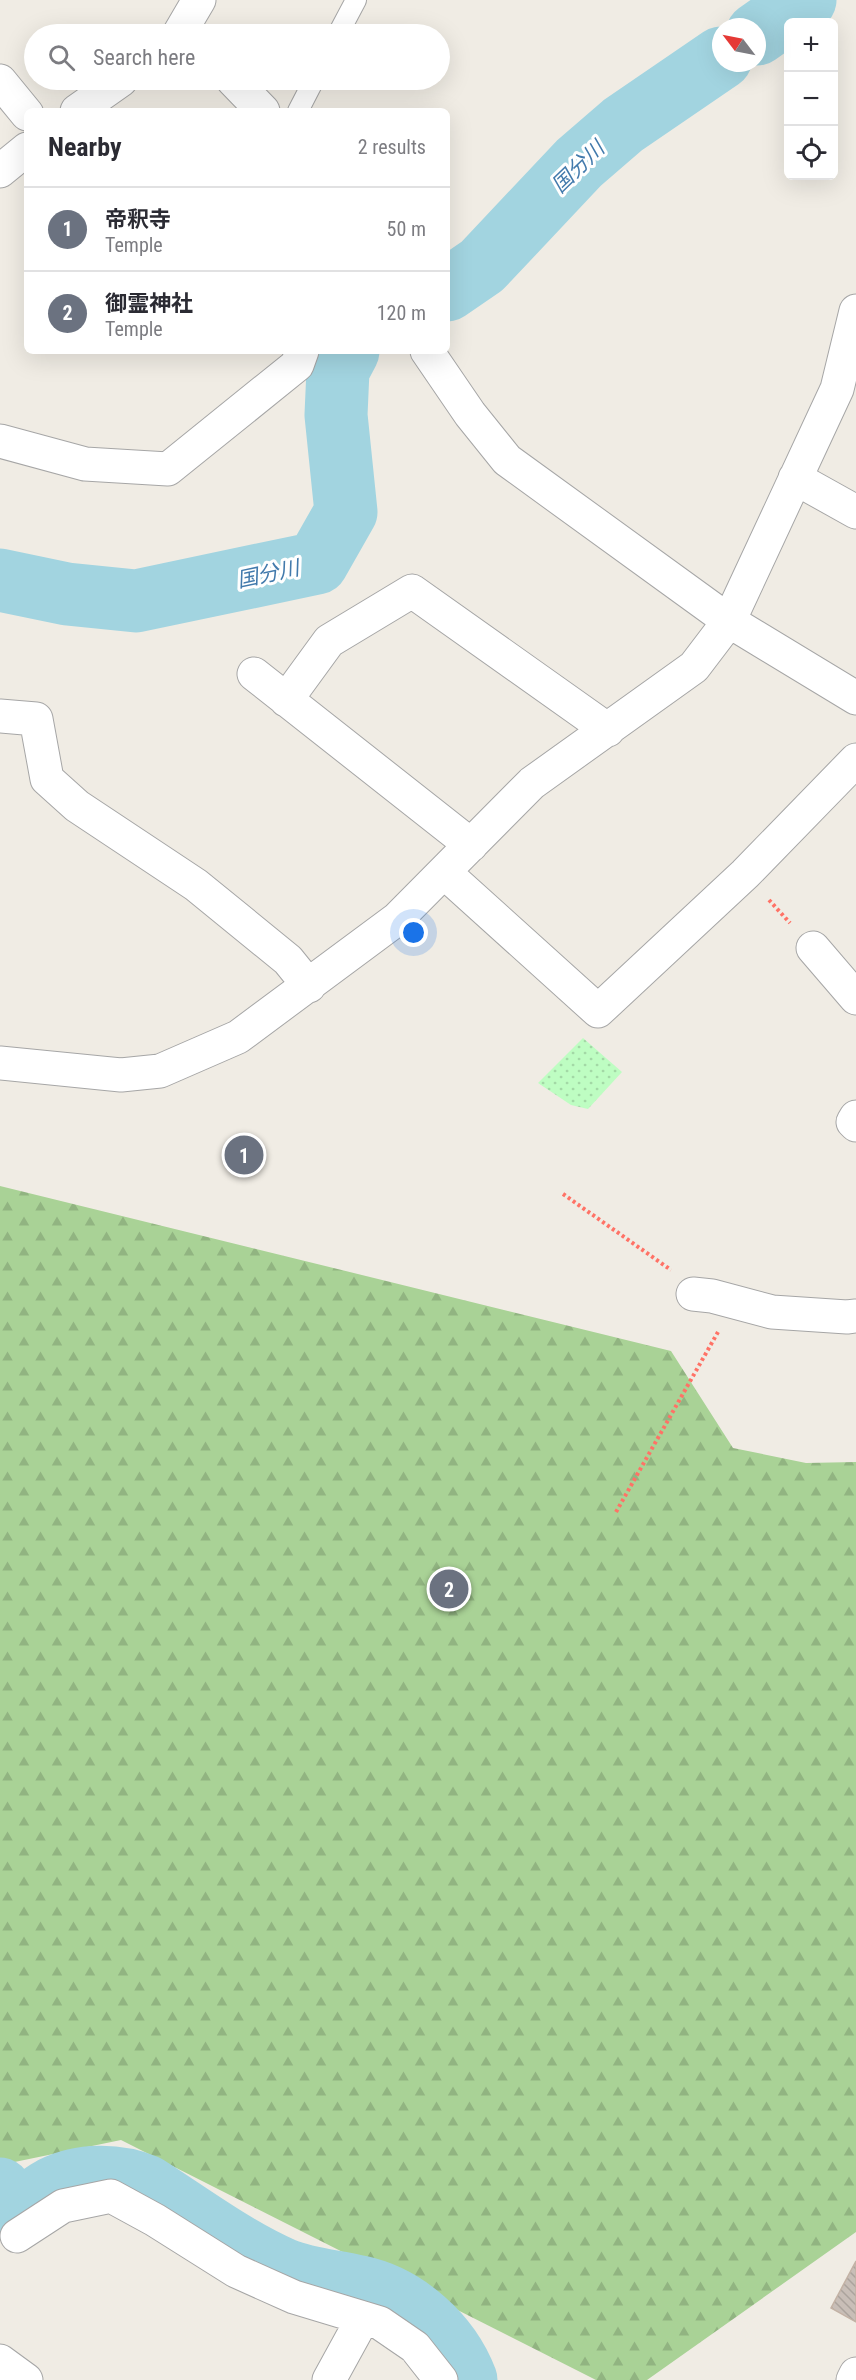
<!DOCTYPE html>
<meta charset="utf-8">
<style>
:root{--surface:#fff;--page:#f7f7f7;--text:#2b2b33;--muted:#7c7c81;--line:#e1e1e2;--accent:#0f766e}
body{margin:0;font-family:"Roboto Condensed","Noto Sans JP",sans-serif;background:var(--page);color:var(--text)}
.controls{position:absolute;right:18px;top:18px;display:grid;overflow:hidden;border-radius:9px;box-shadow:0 6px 24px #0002}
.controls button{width:54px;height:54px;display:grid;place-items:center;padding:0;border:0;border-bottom:2px solid var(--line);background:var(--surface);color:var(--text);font:30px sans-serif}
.compass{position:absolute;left:712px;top:18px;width:54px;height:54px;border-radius:50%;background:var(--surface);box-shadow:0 6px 24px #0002;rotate:302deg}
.you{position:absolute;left:414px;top:933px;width:21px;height:21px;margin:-15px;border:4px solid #fff;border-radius:50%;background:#1a73e8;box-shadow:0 0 0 9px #1a73e833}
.badge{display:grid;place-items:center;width:39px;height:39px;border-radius:50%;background:var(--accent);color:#fff;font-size:20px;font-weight:700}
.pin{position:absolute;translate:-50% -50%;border:3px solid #fff;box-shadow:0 2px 6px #0006}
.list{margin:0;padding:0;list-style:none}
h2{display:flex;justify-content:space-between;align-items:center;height:78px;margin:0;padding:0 24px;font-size:26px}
h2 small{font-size:20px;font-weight:400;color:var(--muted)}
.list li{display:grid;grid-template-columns:39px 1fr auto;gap:18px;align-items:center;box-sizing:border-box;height:84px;padding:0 24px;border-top:2px solid var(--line)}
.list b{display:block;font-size:22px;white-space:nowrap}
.list p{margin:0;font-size:20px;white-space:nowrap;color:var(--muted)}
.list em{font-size:20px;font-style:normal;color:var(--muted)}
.icon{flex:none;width:33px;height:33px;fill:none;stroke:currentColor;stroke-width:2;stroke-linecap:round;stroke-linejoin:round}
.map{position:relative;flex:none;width:856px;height:2380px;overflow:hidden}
.search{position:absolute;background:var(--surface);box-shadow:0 6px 24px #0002;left:24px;top:24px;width:426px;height:66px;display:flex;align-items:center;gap:15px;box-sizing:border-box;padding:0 21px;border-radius:33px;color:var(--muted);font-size:22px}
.panel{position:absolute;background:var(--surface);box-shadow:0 6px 24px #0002;left:24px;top:108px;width:426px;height:246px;border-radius:9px}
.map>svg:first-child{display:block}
.forest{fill:url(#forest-firs)}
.park{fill:url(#park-dots)}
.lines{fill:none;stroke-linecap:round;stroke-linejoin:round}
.river{stroke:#a2d4e0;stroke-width:63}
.building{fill:url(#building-back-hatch);stroke:#c3b2a5;stroke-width:1.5}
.lane-casing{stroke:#a6a6a6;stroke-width:22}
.street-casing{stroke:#a6a6a6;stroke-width:35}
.path{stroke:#ff7266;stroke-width:4;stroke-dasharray:3 3;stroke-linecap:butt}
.lane{stroke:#fff;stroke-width:20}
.street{stroke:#fff;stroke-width:33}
.labels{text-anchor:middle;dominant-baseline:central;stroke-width:6;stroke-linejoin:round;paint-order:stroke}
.water-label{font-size:21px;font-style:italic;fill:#427aac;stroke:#fff}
</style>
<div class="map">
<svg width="856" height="2380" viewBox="0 0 856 2380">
<defs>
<pattern id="forest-firs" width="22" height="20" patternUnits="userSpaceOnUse" patternTransform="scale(1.5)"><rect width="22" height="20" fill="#a9d296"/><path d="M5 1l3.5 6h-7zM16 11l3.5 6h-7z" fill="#91b481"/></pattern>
<pattern id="park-dots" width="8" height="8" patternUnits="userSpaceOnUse" patternTransform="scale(1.5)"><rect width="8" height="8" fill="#befdc2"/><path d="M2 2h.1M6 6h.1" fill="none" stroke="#a3d8a6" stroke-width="1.8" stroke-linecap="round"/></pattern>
<pattern id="building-back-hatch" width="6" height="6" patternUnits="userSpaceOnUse" patternTransform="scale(1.5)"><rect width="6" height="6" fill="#c8beb7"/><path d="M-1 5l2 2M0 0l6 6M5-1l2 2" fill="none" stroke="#aba39d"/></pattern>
</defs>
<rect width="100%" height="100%" fill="#f0ece4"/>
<!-- forest -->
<path class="forest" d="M0 1186 671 1351 733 1448 806 1463 856 1462V2232L647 2380H596L121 2140 0 2165Z"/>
<!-- park -->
<path class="park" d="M583 1038 622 1072 588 1109 571 1105 538 1083Z"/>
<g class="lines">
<!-- river -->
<path class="river" d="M757 34 805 0
M447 290 482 266 579 163 623 125 721 58
M0 580 67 594 136 601 317 563 346 512 336 415 338 370 348 351
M0 2189 9 2201 20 2207C32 2203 42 2194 53 2188 81 2174 117 2174 146 2186 190 2214 235 2248 283 2269 307 2279 335 2281 360 2287 406 2297 449 2335 466 2380"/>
</g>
<!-- building -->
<path class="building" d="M856 2261V2322L831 2308Z"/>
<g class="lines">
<defs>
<path id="lane" d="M338 34 356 0
M298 111 314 80"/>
<path id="street" d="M179 34 199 0
M233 80 263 111
M0 81 27 114
M77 111 121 80
M0 171 27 149
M427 351 470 414 507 460 729 621 856 698
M0 441 85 464 168 469 297 365 302 351
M795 478 856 512
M254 674 471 845
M286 700 329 641 412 591 608 730
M0 716 36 719 47 779 77 806 196 885 288 960 309 986
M444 872 598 1011 745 874 856 760
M813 948 856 998
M0 1063 121 1075 160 1071 238 1037 397 919 532 783 694 667 729 621 837 389 856 311
M856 1117 853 1122 856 1125
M693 1294 712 1296 772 1312 847 1317 856 1316
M17 2236 63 2206 111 2196 155 2220 236 2271 294 2297 380 2323 415 2347 441 2380
M0 2361 26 2380
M329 2380 363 2318
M853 2380 856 2374"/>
</defs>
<!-- lane casing -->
<use href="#lane" class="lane-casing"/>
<!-- street casing -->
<use href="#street" class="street-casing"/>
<!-- path -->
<path class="path" d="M769 900 790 923
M563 1194 671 1270
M616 1512 718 1332"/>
<!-- lane -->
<use href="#lane" class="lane"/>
<!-- street -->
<use href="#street" class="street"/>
</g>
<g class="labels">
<!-- water labels -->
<g class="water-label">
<text transform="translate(578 167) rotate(-44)">国分川</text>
<text transform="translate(268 574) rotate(-12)">国分川</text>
</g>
</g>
</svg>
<div class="controls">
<button>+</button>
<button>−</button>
<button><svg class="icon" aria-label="locate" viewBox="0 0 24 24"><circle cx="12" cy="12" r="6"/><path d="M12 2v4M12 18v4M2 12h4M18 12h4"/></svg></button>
</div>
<svg class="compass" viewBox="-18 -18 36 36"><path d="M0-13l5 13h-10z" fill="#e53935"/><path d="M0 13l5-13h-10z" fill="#7c7c81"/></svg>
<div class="you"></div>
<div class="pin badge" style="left:244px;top:1155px;background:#6b7280">1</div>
<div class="pin badge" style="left:449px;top:1589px;background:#6b7280">2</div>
<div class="search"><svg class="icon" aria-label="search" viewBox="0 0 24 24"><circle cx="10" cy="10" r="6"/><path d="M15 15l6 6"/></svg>Search here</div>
<section class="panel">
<h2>Nearby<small>2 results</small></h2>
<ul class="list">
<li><span class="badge" style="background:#6b7280">1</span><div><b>帝釈寺</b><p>Temple</p></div><em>50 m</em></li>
<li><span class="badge" style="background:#6b7280">2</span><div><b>御霊神社</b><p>Temple</p></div><em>120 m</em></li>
</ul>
</section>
</div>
